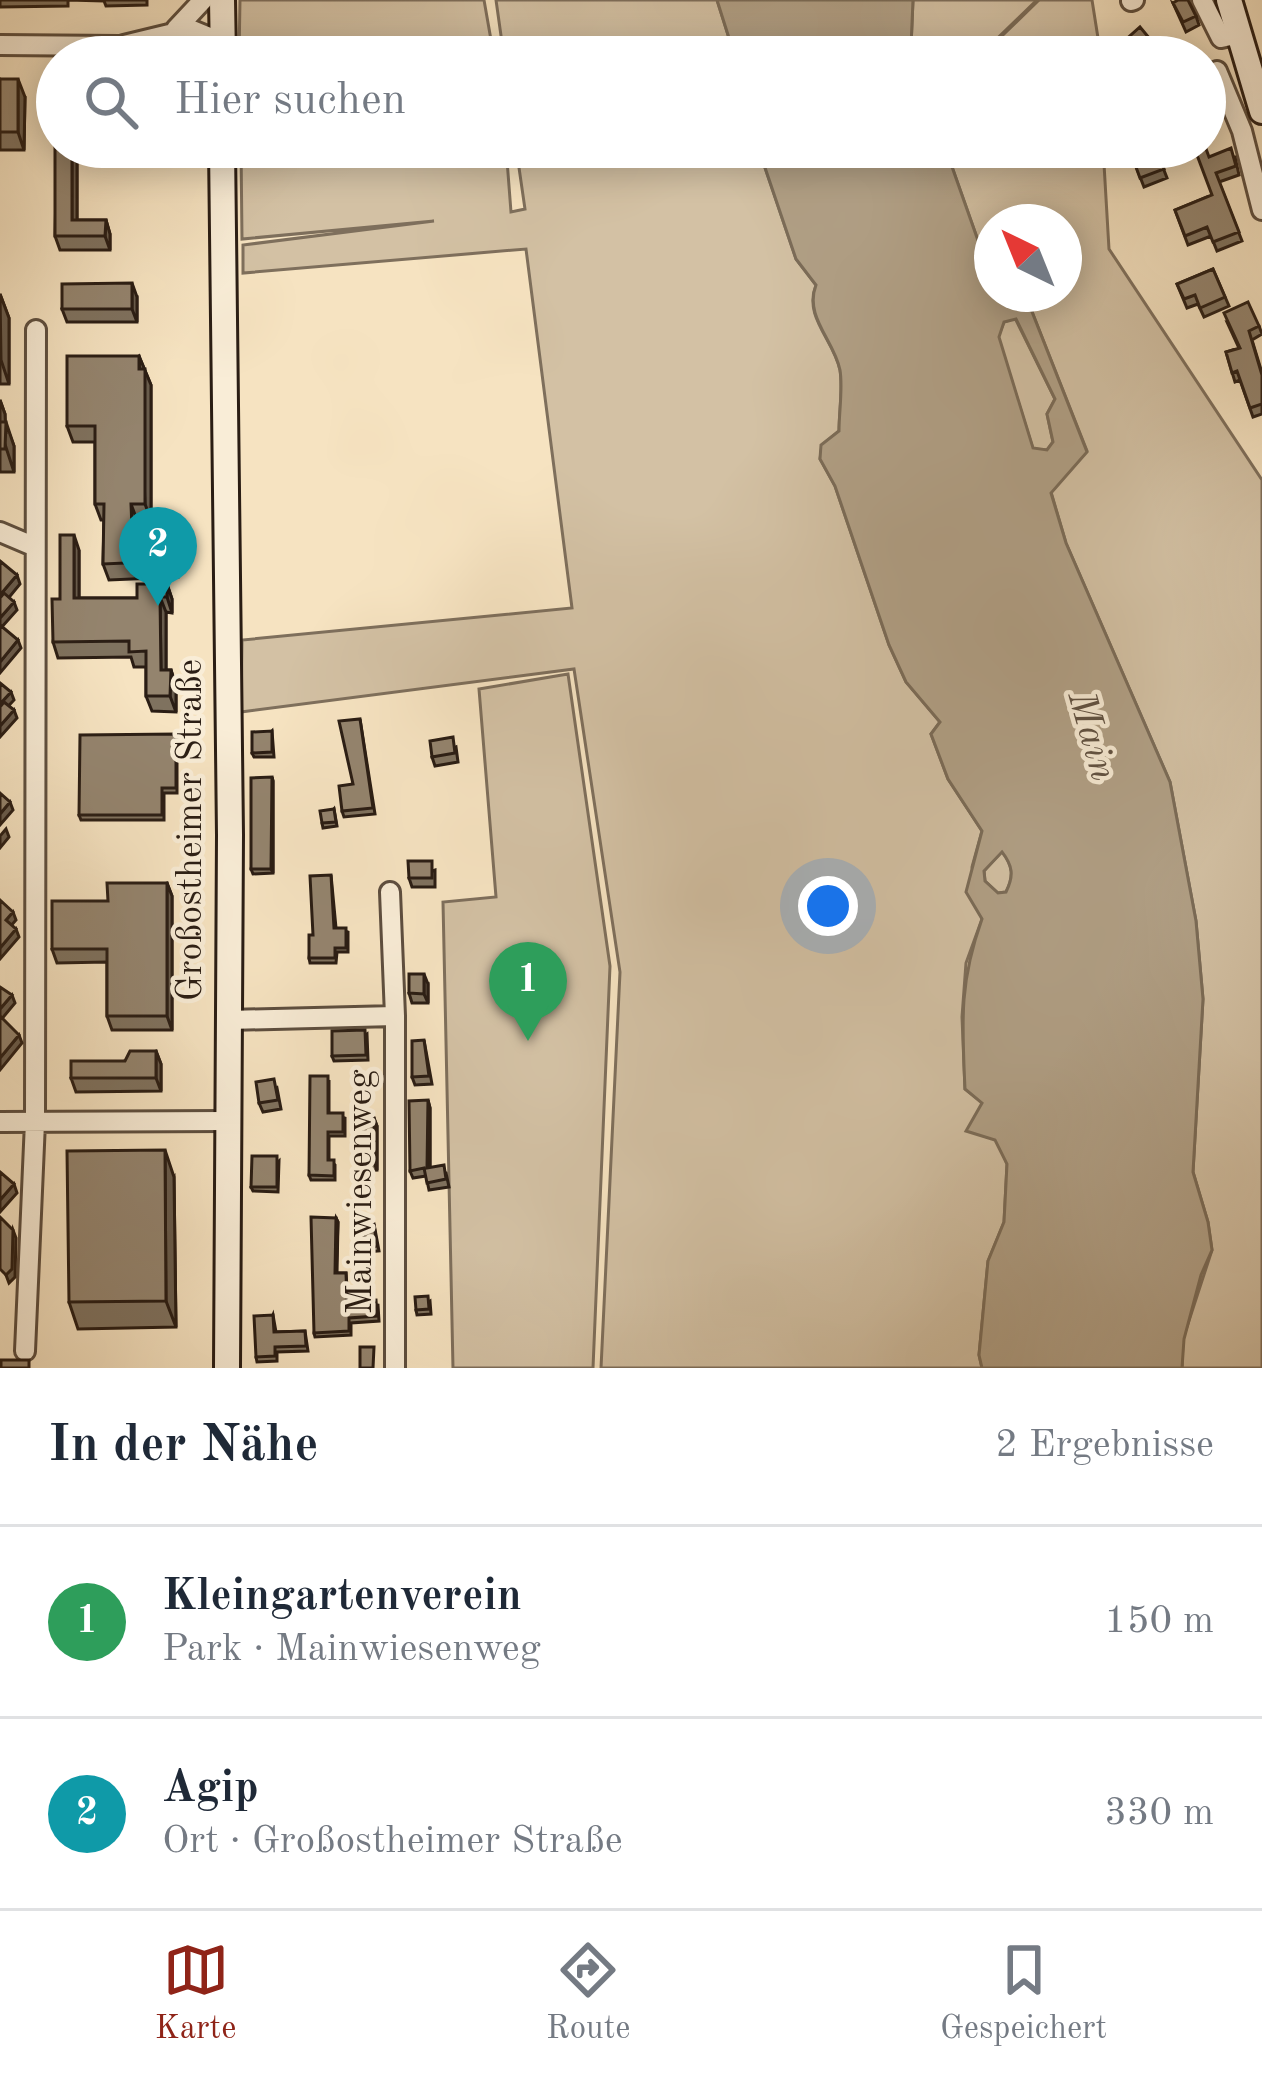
<!DOCTYPE html>
<html lang="de">
<meta charset="utf-8">
<style>
:root{--surface:#fff;--page:#f6f6f7;--text:#1f2937;--muted:#747a83;--line:#e0e1e3;--accent:#8f2418}
body{margin:0;font-family:"Old Standard TT",serif;background:var(--page);color:var(--text)}
.compass{position:absolute;left:974px;top:204px;width:108px;height:108px;border-radius:50%;background:var(--surface);box-shadow:0 6px 30px #0003;rotate:317deg}
.you{position:absolute;left:828px;top:906px;width:42px;height:42px;margin:-30px;border:9px solid #fff;border-radius:50%;background:#1a73e8;box-shadow:0 0 0 18px #1a73e833}
.badge{display:grid;place-items:center;width:78px;height:78px;border-radius:50%;background:var(--accent);color:#fff;font-size:39px;font-weight:700}
.pin{position:absolute;translate:-50% -99px;filter:drop-shadow(0 3px 6px #0008)}
.pin::after{content:'';position:absolute;top:63px;width:42px;height:36px;background:inherit;clip-path:polygon(0 0,100% 0,50% 100%)}
.list{margin:0;padding:0;list-style:none}
h2{display:flex;justify-content:space-between;align-items:center;height:156px;margin:0;padding:0 48px;font-size:51px}
h2 small{font-size:39px;font-weight:400;color:var(--muted)}
.list li{display:grid;grid-template-columns:78px 1fr auto;gap:36px;align-items:center;box-sizing:border-box;height:192px;padding:0 48px;border-top:3px solid var(--line)}
.list b{display:block;font-size:45px;white-space:nowrap}
.list p{margin:0;font-size:39px;white-space:nowrap;color:var(--muted)}
.list em{font-size:39px;font-style:normal;color:var(--muted)}
.icon{flex:none;width:66px;height:66px;fill:none;stroke:currentColor;stroke-width:2;stroke-linecap:round;stroke-linejoin:round}
.map{position:relative;flex:none;width:1262px;height:1368px;overflow:hidden}
.search{position:absolute;background:var(--surface);box-shadow:0 6px 30px #0003;left:36px;right:36px;top:36px;height:132px;display:flex;align-items:center;gap:30px;box-sizing:border-box;padding:0 42px;border-radius:66px;color:var(--muted);font-size:45px}
.sheet{height:540px;background:var(--surface)}
nav{display:flex;justify-content:space-around;align-items:center;box-sizing:border-box;height:168px;border-top:3px solid var(--line);background:var(--surface);font-size:33px;color:var(--muted)}
nav a{display:grid;justify-items:center;gap:6px}
nav .on{color:var(--accent)}
.map>svg:first-child{display:block}
.green{fill:#d3c1a4;stroke:#7e6f5c;stroke-width:3}
.water{fill:#b1a086;stroke:#7b6c58;stroke-width:3;fill-rule:evenodd}
.lines{fill:none;stroke-linecap:round;stroke-linejoin:round}
.stream{stroke:#7b6c58;stroke-width:4.5}
.street-casing{stroke:#5d4e3f;stroke-width:24}
.secondary-casing{stroke:#2a1d14;stroke-width:30}
.street{stroke:#f9edd7;stroke-width:18}
.secondary{stroke:#f9edd7;stroke-width:24}
.wall{fill:#7f725f;stroke:#2a1d14;stroke-width:3}
.shaded-wall{fill:#685c4d;stroke:#2a1d14;stroke-width:3}
.building{fill:#94846e;stroke:#2a1d14;stroke-width:3}
.labels{text-anchor:middle;dominant-baseline:central;stroke-width:9;stroke-linejoin:round;paint-order:stroke}
.street-label{font-size:36px;fill:#2a1d14;stroke:#f9edd7}
.water-label{font-size:39px;font-style:italic;fill:#605142;stroke:#f9edd7}
</style>
<div class="map">
<svg width="1262" height="1368" viewBox="0 0 1262 1368">
<rect width="100%" height="100%" fill="#f6e3c1"/>
<filter id="stains"><feTurbulence type="fractalNoise" baseFrequency=".00167" numOctaves="4"/><feColorMatrix values="0 0 0 0 .2 0 0 0 0 .09 0 0 0 0 .02 0 0 0 .5 -.17"/></filter>
<radialGradient id="worn" r=".72"><stop offset=".6" stop-color="#630" stop-opacity="0"/><stop offset="1" stop-color="#630" stop-opacity=".3"/></radialGradient>
<!-- green -->
<path class="green" d="M240 0H484L494 57H239Z
M496 0H717L735 57H504Z
M913 0H1092L1101 57H914L911 47Z
M241 147H506L511 212 525 209 516 147H758L796 259 816 285C803 317 834 340 840 370 843 389 839 412 839 431L822 445 820 459 835 486 889 645 906 682 940 722 931 734 948 779 982 831 972 867 982 919 966 963 962 1017 965 1089 983 1103 1007 1164 1004 1222 988 1261 979 1355 982 1368H601L620 972 574 669 241 712 242 640 572 608 526 249 243 273V245L434 221 242 239Z
M945 147H1103L1109 249 1262 480V1368H1182L1183 1339 1212 1250 1208 1222 1193 1172 1203 999 1196 921 1170 782 1066 543 1051 492 1087 451 1025 294H1064V222H992V253L981 249Z
M1015 318 1055 399 1047 414 1053 442 1047 450 1033 449 998 337 1004 322Z
M568 674 610 966 593 1368H453L443 902 496 897 479 689Z
M1002 851C1013 866 1014 876 1006 892L998 893 985 881 984 871Z"/>
<!-- water -->
<path class="water" d="M717 0H913L911 47 914 57H735Z
M758 147H945L981 249 992 253V294H1025L1087 452 1051 493 1066 543 1170 782 1196 921 1203 999 1193 1172 1208 1222 1212 1250 1201 1275 1184 1339 1182 1368H982L979 1355 988 1261 1004 1222 1007 1164 995 1140 966 1131 982 1103 965 1089C962 1022 959 983 982 919L966 892 982 831 948 779 931 734 940 722 906 682 889 645 835 486 820 459 821 445 839 431C839 412 843 388 840 370 834 340 804 317 816 285L796 259ZM1016 319 1055 399 1047 414 1053 442 1047 450 1033 448 999 337 1004 322ZM1002 852C1013 866 1014 876 1006 892L998 893 985 881 984 871Z"/>
<g class="lines">
<!-- stream -->
<path class="stream" d="M979 57 1038 0"/>
<defs>
<path id="street" d="M1202 0 1221 38 1239 34
M1131 1 1134 0
M176 29 203 0
M0 45 119 46 175 56 223 57
M124 45 190 29 224 43
M1217 71 1242 131 1262 210
M0 532 33 546
M390 892 395 1016V1368
M229 1020 395 1016
M0 1122 227 1121
M25 1351 35 1122 36 330"/>
<path id="secondary" d="M222 0 223 57
M1229 0 1262 111
M222 147 230 835 227 1368"/>
</defs>
<!-- street casing -->
<use href="#street" class="street-casing"/>
<!-- secondary casing -->
<use href="#secondary" class="secondary-casing"/>
<!-- street -->
<use href="#street" class="street"/>
<!-- secondary -->
<use href="#secondary" class="secondary"/>
</g>
<!-- wall -->
<path class="wall" d="M0 0H147V5L106 6 104 1 68 0V6L0 7Z
M1173 3 1196 16 1199 25 1186 32Z
M0 79 25 97 24 150H0Z
M57 147H113V161H77V220H106L110 234V250H60L55 236Z
M1155 147 1167 178 1144 187 1132 156Z
M1209 157H1235L1239 175 1219 182 1242 241 1217 251 1211 236 1188 245 1175 210 1212 195Z
M1213 269 1229 306 1204 317 1198 304 1187 308 1177 284Z
M0 294 9 318V384H0Z
M137 297V322H67L62 309Z
M1227 322 1259 326 1262 334 1252 340 1262 373V414L1253 417 1240 380 1235 382 1226 352 1239 348Z
M139 356 151 385V520H137V528L172 529 178 545V577L109 580 103 564 104 520H101L95 504V442H73L67 426Z
M0 400 5 414V422L14 446V472H0Z
M79 550V598H137L167 584 172 599V613L166 612V670H171L176 686V712L152 711 146 696V667H134L131 657 58 658 53 642 60 599Z
M360 719 375 814 344 817 342 811 353 784Z
M272 731 274 757H254L252 753Z
M177 739V793H164V820H81L79 815Z
M456 747 458 762 435 766 432 757Z
M272 777 273 781V873L253 874 251 869Z
M334 809 337 826 323 828 322 823Z
M435 870V887H412L409 878Z
M331 875 336 928 348 932V952H337L336 963H310L309 958 313 935Z
M167 883 172 896V1030H112L107 1016V962L57 963 52 949 108 901Z
M428 984V1003H412L409 993Z
M367 1034 368 1060 334 1061 332 1056Z
M424 1040 432 1084 415 1085 412 1077Z
M156 1051 161 1064V1091L76 1092 71 1078Z
M329 1080V1113L345 1118V1136H329V1160L335 1165V1180H311L309 1175Z
M277 1088 281 1109 263 1112 259 1103Z
M428 1100 430 1108V1168L446 1173 449 1187 429 1190 426 1176 413 1178 410 1171Z
M374 1118 377 1126V1170L364 1171 361 1163Z
M279 1161 278 1192 253 1191 251 1187Z
M174 1177 176 1327 78 1329 69 1302Z
M336 1218 338 1222 337 1273H346L348 1302 378 1305 379 1321 351 1323V1335L315 1337 314 1333Z
M374 1224 379 1251 367 1252 366 1248Z
M430 1301 431 1314 417 1315 416 1310Z
M273 1315 276 1332 305 1331 308 1351 277 1352V1361L257 1362 256 1357Z"/>
<!-- shaded-wall -->
<path class="shaded-wall" d="M1150 39 1153 48 1143 57H1129Z
M18 79 25 97 24 150 18 132Z
M72 147 77 161V234L72 220Z
M106 220 110 234V250L105 236Z
M132 283 137 297V322L132 309Z
M0 294 9 318V384L1 360Z
M139 356 151 385V520L145 504Z
M0 400 5 414 6 434V422L14 446V472L0 429Z
M131 504 137 520V544L132 528Z
M172 529 178 545V577L172 561Z
M74 535 79 550V614L74 598Z
M17 575 20 584 2 606 0 595Z
M167 584 172 599V613L167 597Z
M160 597 166 612V686L161 670Z
M14 602 17 610 0 629V618Z
M18 640 21 648 0 673V662Z
M171 670 176 686V712L170 696Z
M11 692 14 700 0 715V704Z
M14 710 17 718 0 737V726Z
M272 777 273 781V873L271 869Z
M10 802 13 810 0 825V814Z
M6 829 9 837 0 848V836Z
M167 883 172 896V1030L167 1016Z
M13 912 16 920 9 928 6 920Z
M16 929 19 937 0 959V948Z
M424 974 428 984V1003L424 994Z
M12 995 15 1003 0 1021V1009Z
M19 1035 22 1043 0 1070V1058Z
M156 1051 161 1064V1091L156 1078Z
M428 1100 430 1108V1175L427 1168Z
M374 1118 377 1126V1170L374 1163Z
M165 1150 174 1177 176 1327 166 1301Z
M14 1184 17 1193 0 1212V1200Z
M336 1218 338 1222 336 1278 335 1273Z
M13 1230 16 1238 15 1277 9 1283 6 1275Z"/>
<!-- building -->
<path class="building" d="M1178 0H1188L1196 16 1183 22 1173 3Z
M1140 27 1150 39 1129 57H1118L1113 51Z
M1179 46 1186 57H1161Z
M0 79H18V132H0Z
M55 131H57V147H108H72V220H106L105 236H55Z
M1205 146 1209 157 1231 148 1236 166 1216 173 1239 232 1213 242 1207 227 1185 236 1175 210 1212 195 1194 147Z
M1155 147 1164 169 1140 178 1132 156Z
M1213 269 1225 297 1200 308 1195 295 1184 299 1177 284Z
M132 283V309H62V284Z
M1248 302 1259 326 1249 331 1262 375V404L1250 408 1237 371 1232 373 1226 352 1240 348 1224 313Z
M67 356H139V369H145V504H131L132 528 172 529V561L103 564 104 504H95V426H67Z
M0 422H6L5 449H0Z
M60 535H74V598H137V584H167V597H160L161 670H171L170 696H146V651L129 652V641L53 642 52 599H60Z
M0 561 17 575 0 595Z
M4 593 14 602 0 618V598Z
M0 625 18 640 0 662Z
M0 683 11 692 0 704Z
M4 702 14 710 0 726V707Z
M360 719 373 808 342 811 339 786 353 784 339 721Z
M272 731V752L252 753V732Z
M176 734V788H162V815H79L80 735Z
M453 737 455 753 432 757 430 741Z
M272 777 271 869H251V778Z
M0 793 10 802 0 814Z
M334 809 336 822 322 823 320 811Z
M408 861H432V878H409Z
M331 875 334 928H346V948H335V958H309V935H313L310 876Z
M107 883H167V1016H107V949H52V901H108Z
M0 900 13 912 6 920 16 929 0 948Z
M409 974H424V994L409 993Z
M0 987 12 995 0 1009Z
M0 1016 19 1035 0 1058Z
M365 1030 366 1055 332 1056V1031Z
M424 1040 429 1076 412 1077V1041Z
M130 1051H156V1078H71V1061H125Z
M310 1076H328V1113H343V1132H328V1160H334V1176L309 1175Z
M274 1079 278 1100 259 1103 256 1082Z
M428 1100 427 1168 444 1165 446 1179 427 1183 424 1168 410 1171 409 1101Z
M361 1118H374V1163H361Z
M165 1150 166 1301 69 1302 67 1151Z
M252 1156H277V1187H251Z
M0 1172 14 1184 0 1200Z
M0 1217 13 1230 12 1269 6 1275 0 1269Z
M311 1217 336 1218 335 1273H346L347 1302 376 1300 377 1316 349 1318V1331L314 1333Z
M374 1224 377 1246 366 1248 362 1226Z
M428 1296 429 1309 416 1310 415 1297Z
M273 1315 274 1332 305 1331 306 1346 275 1347V1356L256 1357 254 1316Z
M360 1347H374L373 1368H360Z
M1 1360H29V1368H1Z"/>
<g class="labels">
<!-- street labels -->
<g class="street-label">
<text transform="translate(192 830) rotate(-90)">Großostheimer Straße</text>
<text transform="translate(362 1192) rotate(-90)">Mainwiesenweg</text>
</g>
<!-- water labels -->
<g class="water-label">
<text transform="translate(1091 736) rotate(74)">Main</text>
</g>
</g>
<rect width="100%" height="100%" filter="url(#stains)"/>
<rect width="100%" height="100%" fill="url(#worn)"/>
</svg>
<svg class="compass" viewBox="-18 -18 36 36"><path d="M0-13l5 13h-10z" fill="#e53935"/><path d="M0 13l5-13h-10z" fill="#747a83"/></svg>
<div class="you"></div>
<div class="pin badge" style="left:528px;top:1041px;background:#2e9e5b">1</div>
<div class="pin badge" style="left:158px;top:606px;background:#0f9aa8">2</div>
<div class="search"><svg class="icon" aria-label="search" viewBox="0 0 24 24"><circle cx="10" cy="10" r="6"/><path d="M15 15l6 6"/></svg>Hier suchen</div>
</div>
<section class="sheet">
<h2>In der Nähe<small>2 Ergebnisse</small></h2>
<ul class="list">
<li><span class="badge" style="background:#2e9e5b">1</span><div><b>Kleingartenverein</b><p>Park · Mainwiesenweg</p></div><em>150 m</em></li>
<li><span class="badge" style="background:#0f9aa8">2</span><div><b>Agip</b><p>Ort · Großostheimer Straße</p></div><em>330 m</em></li>
</ul>
</section>
<nav>
<a class="on"><svg class="icon" aria-label="map" viewBox="0 0 24 24"><path d="M3 6l6-2 6 2 6-2v14l-6 2-6-2-6 2zM9 4v14M15 6v14"/></svg>Karte</a>
<a><svg class="icon" aria-label="directions" viewBox="0 0 24 24"><path d="M12 3l9 9-9 9-9-9zM9 14v-3h6M13 9l2 2-2 2"/></svg>Route</a>
<a><svg class="icon" aria-label="saved" viewBox="0 0 24 24"><path d="M7 4h10v16l-5-4-5 4z"/></svg>Gespeichert</a>
</nav>
